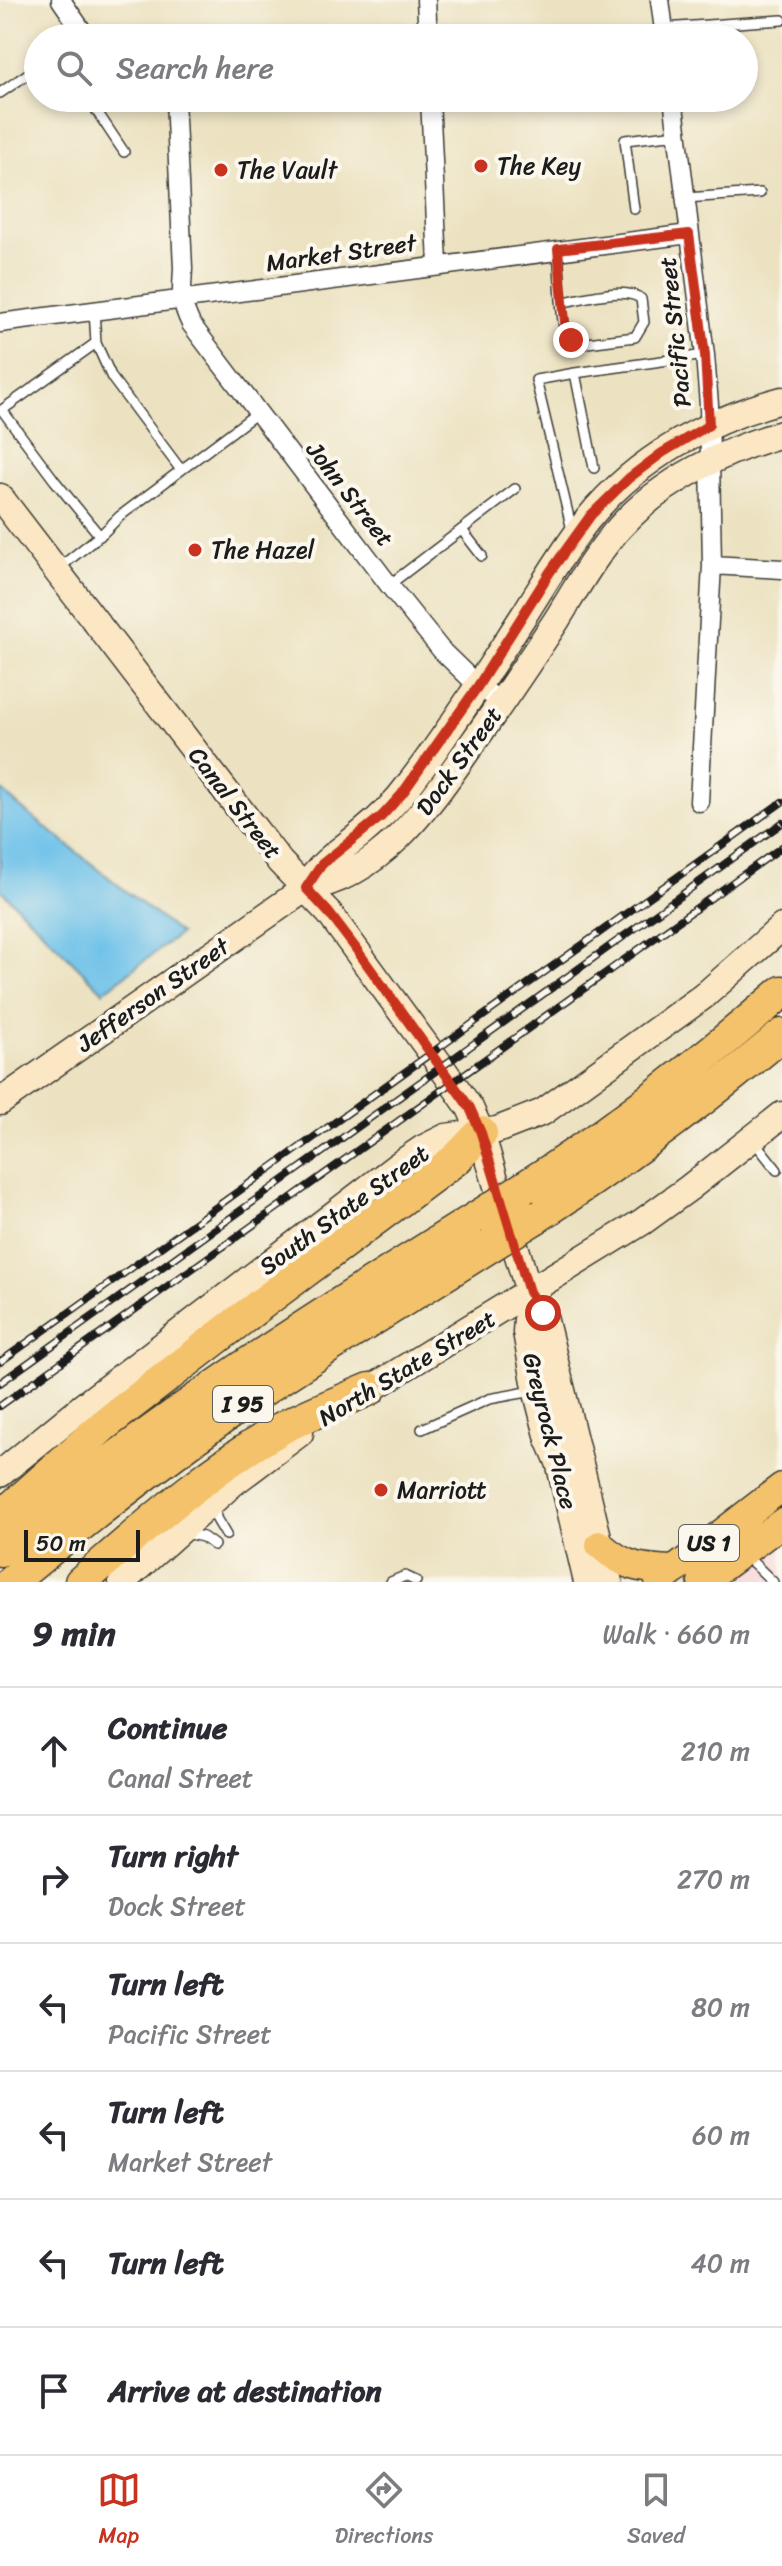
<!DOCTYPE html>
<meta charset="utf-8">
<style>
:root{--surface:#fff;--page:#f2f2f3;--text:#2b2b33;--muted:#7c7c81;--line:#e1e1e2;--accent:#c8321e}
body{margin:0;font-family:Sriracha,sans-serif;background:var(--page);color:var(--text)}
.scale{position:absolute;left:24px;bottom:20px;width:116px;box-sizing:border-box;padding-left:8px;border:4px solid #1c1c1c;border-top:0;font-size:22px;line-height:28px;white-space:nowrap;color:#1c1c1c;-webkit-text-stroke:6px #fbf7ec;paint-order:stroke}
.stop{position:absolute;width:24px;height:24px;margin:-18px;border:6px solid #c8321e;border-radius:50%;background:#fff}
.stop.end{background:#c8321e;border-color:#fff;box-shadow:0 2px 8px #0008}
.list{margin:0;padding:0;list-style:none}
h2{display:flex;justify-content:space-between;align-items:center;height:104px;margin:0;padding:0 32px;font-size:34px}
h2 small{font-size:26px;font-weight:400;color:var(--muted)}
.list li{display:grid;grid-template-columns:52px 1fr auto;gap:24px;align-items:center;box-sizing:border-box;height:128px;padding:0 32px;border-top:2px solid var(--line)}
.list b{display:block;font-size:30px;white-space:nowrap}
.list p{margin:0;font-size:26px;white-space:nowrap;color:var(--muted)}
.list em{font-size:26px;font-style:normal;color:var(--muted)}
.icon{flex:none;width:44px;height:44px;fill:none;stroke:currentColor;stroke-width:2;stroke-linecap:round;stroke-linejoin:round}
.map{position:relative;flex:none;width:782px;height:1582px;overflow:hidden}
.search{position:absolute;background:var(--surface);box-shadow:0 4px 12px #0003;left:24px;right:24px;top:24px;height:88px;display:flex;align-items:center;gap:20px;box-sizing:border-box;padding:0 28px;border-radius:44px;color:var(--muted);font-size:30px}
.sheet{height:872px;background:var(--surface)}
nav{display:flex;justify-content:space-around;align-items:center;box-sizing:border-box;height:112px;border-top:2px solid var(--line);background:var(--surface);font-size:22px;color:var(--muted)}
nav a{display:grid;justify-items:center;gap:4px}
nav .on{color:var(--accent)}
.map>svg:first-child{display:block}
.built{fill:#f7cfd3}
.water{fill:#6dc1e9;stroke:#446e82;stroke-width:2}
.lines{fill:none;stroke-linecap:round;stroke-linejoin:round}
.lane-casing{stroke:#3b3a35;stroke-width:12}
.street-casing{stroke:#3b3a35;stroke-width:21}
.secondary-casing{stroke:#3b3a35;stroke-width:29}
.primary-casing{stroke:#3b3a35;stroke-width:31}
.highway-casing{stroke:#3b3a35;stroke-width:35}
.lane{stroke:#fff;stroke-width:9}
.street{stroke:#fff;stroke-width:18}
.secondary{stroke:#fbe7c3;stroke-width:26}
.primary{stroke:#f4c26a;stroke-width:28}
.highway{stroke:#f4c26a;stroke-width:32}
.rail-casing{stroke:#1c1c1c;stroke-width:8}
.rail{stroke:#fbf7ec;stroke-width:5;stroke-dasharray:15;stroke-linecap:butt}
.highway-bridge-casing{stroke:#3b3a35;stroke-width:35;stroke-linecap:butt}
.highway-bridge{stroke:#f4c26a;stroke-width:32}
.route{stroke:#c8321e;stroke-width:10}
.poi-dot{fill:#c8321e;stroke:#fbf7ec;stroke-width:3}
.labels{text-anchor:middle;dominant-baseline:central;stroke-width:8;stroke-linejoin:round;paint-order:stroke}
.shield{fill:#fbf7ec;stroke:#5f5e5a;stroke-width:2}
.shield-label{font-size:22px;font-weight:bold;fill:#1c1c1c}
.poi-label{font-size:24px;fill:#1c1c1c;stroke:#fbf7ec;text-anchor:start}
.street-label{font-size:24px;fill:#1c1c1c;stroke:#fbf7ec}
</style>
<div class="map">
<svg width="782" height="1582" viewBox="0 0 782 1582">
<rect width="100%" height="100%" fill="#fbf7ec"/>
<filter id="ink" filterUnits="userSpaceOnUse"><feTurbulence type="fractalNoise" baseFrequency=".0125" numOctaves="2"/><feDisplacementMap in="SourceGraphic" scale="16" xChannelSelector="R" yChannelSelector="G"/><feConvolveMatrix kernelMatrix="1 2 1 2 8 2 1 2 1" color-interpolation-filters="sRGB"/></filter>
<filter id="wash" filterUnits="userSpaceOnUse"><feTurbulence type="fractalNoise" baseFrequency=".006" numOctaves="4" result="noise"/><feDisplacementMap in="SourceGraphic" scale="32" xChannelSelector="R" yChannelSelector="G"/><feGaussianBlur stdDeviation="1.8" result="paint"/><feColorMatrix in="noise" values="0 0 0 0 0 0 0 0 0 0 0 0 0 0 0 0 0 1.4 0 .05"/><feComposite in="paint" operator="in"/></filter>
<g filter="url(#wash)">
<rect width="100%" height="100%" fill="#ece2c1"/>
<!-- built -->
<path class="built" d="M782 1538V1582H721Z"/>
<!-- water -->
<path class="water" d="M0 789 20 807 180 934 103 992 0 889Z"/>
</g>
<g filter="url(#ink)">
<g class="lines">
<defs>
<path id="lane" d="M664 28 782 20
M0 93 38 67
M88 98 124 152
M685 198 760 193
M634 209 625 140 678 134
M558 249C560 270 560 314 565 332 568 339 573 341 579 344L635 337 644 322 641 299C626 286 582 299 563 302
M94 310 96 343 2 410 55 481 100 536
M96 343 112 378 181 470
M575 373 705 355
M462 530 482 556
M572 530 536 380 575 373 594 468
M59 568 103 533 120 516 257 413
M389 585 515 489
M754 1141 777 1170
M422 1429 489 1399 533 1391
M215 1506 216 1518 226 1535
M185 1533 203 1537 214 1545
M744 1554 773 1582
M391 1582 405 1576 416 1581"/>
<path id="street" d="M61 0 87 38
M426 0 428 38
M660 0 665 38
M175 98 183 268C182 293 179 299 191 324L389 585 442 651 478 686 502 702
M430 98 438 264
M673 98 705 355 709 405 712 565 699 802
M0 323 689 234
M712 565 782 569"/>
<path id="secondary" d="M0 497 280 862 329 913 438 1062 470 1108 481 1133 529 1292 543 1313 609 1582
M306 888C380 876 427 808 467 751 498 708 527 665 556 621 576 589 595 554 621 526 662 481 725 450 782 434
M0 1102 306 888C321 861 339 852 362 833 379 819 395 804 408 786 450 731 487 672 524 615 545 582 564 549 588 519 636 459 709 419 782 400
M529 1292 526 1332 537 1393 549 1439 559 1462 587 1582
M354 1399 642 1222 689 1188 782 1115
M0 1474 82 1407 397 1166 422 1149 446 1137 497 1130 543 1112 705 995 782 927
M122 1582 233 1483 300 1433"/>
<path id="primary" d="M600 1545C626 1568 642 1569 675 1570
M659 1582 782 1487
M702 1582 782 1523"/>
<path id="highway" d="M525 1187C616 1129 700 1063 782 992
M535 1218C622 1162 703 1101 782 1035
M0 1518 104 1425 265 1301 456 1159 481 1133
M0 1550C149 1423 313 1319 479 1216
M11 1582C97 1510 185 1442 278 1380 348 1334 419 1291 490 1246
M81 1582C145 1527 206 1471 280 1429 309 1413 340 1402 370 1389"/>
</defs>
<!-- lane casing -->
<use href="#lane" class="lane-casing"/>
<!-- street casing -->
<use href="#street" class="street-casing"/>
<!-- secondary casing -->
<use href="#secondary" class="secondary-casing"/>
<!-- primary casing -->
<use href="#primary" class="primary-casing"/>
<!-- highway casing -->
<use href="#highway" class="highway-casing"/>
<!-- lane -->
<use href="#lane" class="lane"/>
<!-- street -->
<use href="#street" class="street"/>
<!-- secondary -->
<use href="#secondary" class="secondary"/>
<!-- primary -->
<use href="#primary" class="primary"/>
<!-- highway -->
<use href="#highway" class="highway"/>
<defs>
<path id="rail" d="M0 1362 782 802
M0 1383 782 823
M0 1406 782 847"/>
</defs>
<!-- rail casing -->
<use href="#rail" class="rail-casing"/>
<!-- rail -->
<use href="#rail" class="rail"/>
<defs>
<path id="highway-bridge" d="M479 1216 525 1187
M490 1246 535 1218"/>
</defs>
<!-- highway-bridge casing -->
<use href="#highway-bridge" class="highway-bridge-casing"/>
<!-- highway-bridge -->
<use href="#highway-bridge" class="highway-bridge"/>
</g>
</g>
<g class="lines" filter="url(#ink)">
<!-- route -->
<path class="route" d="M543 1313 529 1292 481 1133 470 1108 354 946 329 913 306 888 322 864 382 816 402 794 478 686 550 572 591 515 629 478 662 453 709 425 705 355 689 234 558 249 566 333 571 340"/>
</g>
<!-- markers -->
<g class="poi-dot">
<circle cx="481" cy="166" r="8"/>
<circle cx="221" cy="170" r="8"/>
<circle cx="195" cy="550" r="8"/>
<circle cx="381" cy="1490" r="8"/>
</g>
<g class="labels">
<!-- shield labels -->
<g class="shield">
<rect x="213" y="1386" width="60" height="36" rx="6"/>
<rect x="679" y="1525" width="60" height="36" rx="6"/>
</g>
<g class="shield-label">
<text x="243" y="1404">I 95</text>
<text x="709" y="1543">US 1</text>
</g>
<!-- poi labels -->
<g class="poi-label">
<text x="497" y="166">The Key</text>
<text x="237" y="170">The Vault</text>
<text x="211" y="550">The Hazel</text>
<text x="397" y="1490">Marriott</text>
</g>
<!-- street labels -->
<g class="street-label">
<text transform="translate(341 253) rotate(-8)">Market Street</text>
<text transform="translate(675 332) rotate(-96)">Pacific Street</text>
<text transform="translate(350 494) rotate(52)">John Street</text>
<text transform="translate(459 761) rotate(-54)">Dock Street</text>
<text transform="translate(235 803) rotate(52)">Canal Street</text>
<text transform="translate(153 995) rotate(-35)">Jefferson Street</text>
<text transform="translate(344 1210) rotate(-36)">South State Street</text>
<text transform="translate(407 1368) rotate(-31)">North State Street</text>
<text transform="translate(550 1431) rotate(76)">Greyrock Place</text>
</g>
</g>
</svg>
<div class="scale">50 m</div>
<div class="stop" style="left:543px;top:1313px"></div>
<div class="stop end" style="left:571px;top:340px"></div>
<div class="search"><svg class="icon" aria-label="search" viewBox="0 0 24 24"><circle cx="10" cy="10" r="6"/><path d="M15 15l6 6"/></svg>Search here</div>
</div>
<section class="sheet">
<h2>9 min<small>Walk · 660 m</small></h2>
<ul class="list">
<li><svg class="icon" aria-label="ahead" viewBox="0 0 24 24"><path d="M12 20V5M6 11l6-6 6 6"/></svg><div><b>Continue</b><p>Canal Street</p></div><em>210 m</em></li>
<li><svg class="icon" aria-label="right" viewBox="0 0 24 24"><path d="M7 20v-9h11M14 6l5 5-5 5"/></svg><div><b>Turn right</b><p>Dock Street</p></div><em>270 m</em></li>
<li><svg class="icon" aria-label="left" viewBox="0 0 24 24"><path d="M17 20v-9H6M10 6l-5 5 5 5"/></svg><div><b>Turn left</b><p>Pacific Street</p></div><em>80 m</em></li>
<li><svg class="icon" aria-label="left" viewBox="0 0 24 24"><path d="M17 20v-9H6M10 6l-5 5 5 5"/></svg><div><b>Turn left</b><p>Market Street</p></div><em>60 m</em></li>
<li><svg class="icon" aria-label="left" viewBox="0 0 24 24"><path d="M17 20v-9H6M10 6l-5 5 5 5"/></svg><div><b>Turn left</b></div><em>40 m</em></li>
<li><svg class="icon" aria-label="arrive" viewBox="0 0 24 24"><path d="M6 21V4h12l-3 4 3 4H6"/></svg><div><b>Arrive at destination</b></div></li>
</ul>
</section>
<nav>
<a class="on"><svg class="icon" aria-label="map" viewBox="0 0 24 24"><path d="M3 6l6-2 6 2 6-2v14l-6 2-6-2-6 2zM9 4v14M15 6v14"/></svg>Map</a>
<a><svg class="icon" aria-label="directions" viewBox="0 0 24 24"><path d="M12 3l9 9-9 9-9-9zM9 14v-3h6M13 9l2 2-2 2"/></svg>Directions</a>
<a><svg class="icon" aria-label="saved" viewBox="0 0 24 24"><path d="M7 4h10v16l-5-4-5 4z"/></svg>Saved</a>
</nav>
